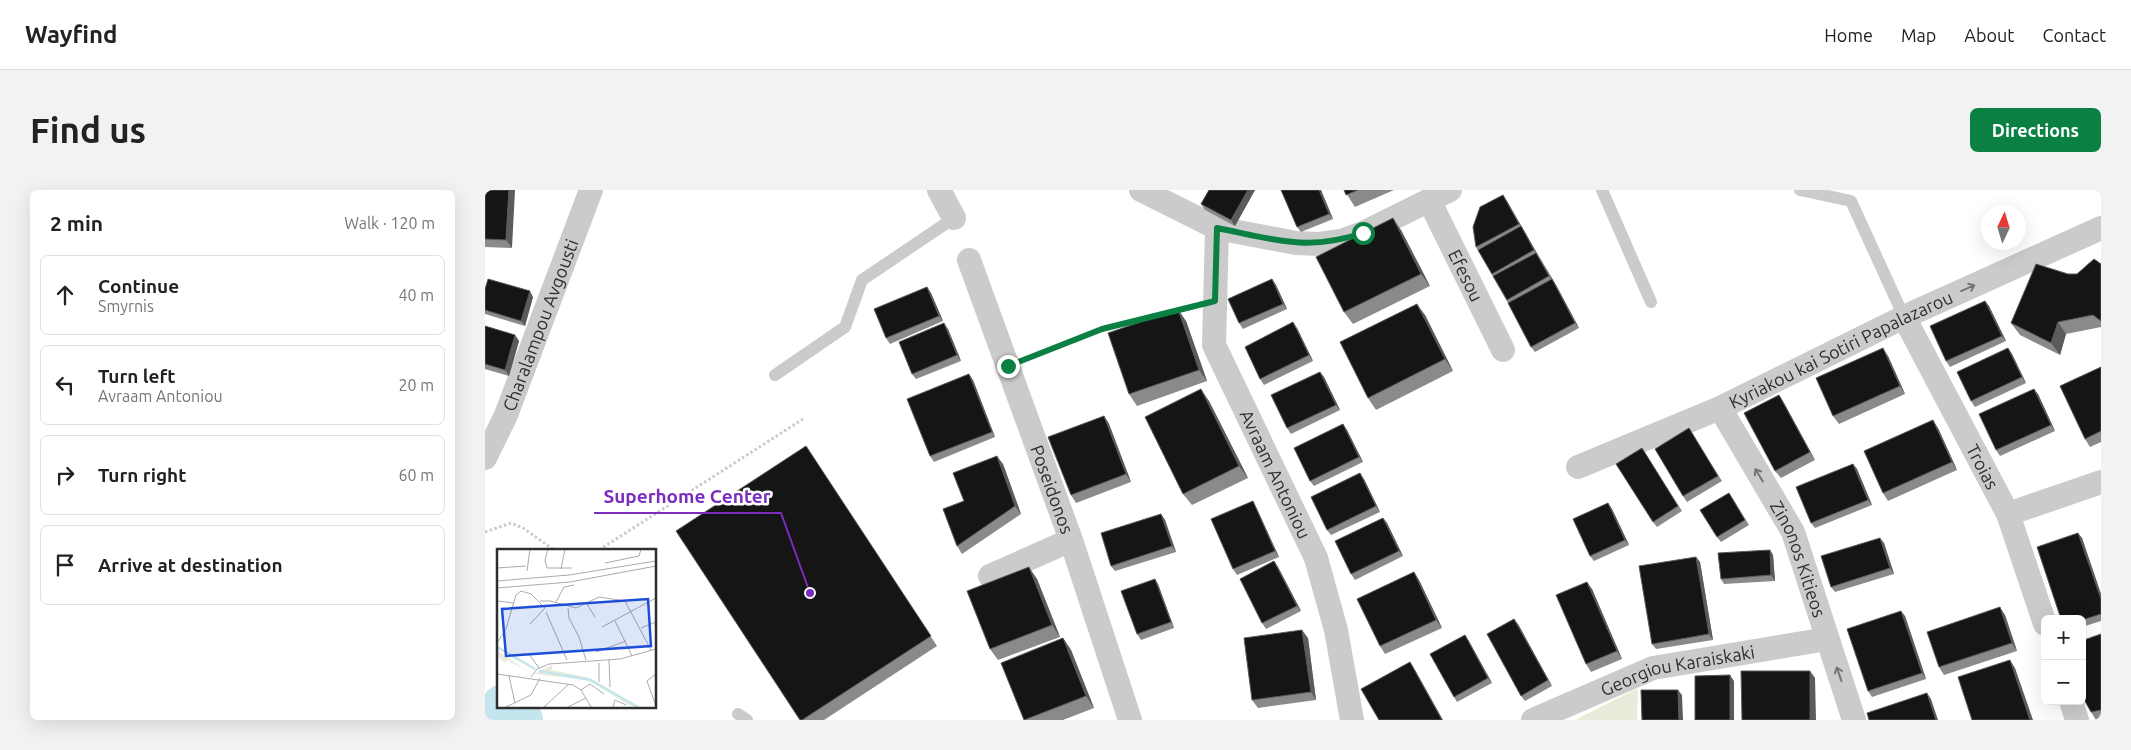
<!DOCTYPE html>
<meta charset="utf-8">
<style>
:root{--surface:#fff;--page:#f2f2f2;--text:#222;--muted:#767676;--line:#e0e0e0;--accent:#0b8043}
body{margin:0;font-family:Ubuntu,sans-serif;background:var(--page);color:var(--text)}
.controls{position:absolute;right:15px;bottom:15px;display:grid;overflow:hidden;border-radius:8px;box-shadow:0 5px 20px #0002}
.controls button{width:45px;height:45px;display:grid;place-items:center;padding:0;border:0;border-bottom:1px solid var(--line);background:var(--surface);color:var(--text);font:25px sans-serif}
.compass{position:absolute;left:1496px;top:15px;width:45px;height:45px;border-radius:50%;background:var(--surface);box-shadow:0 5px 20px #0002;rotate:4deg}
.stop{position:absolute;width:15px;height:15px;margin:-11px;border:4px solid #0b8043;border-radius:50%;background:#fff}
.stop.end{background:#0b8043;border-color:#fff;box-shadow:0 1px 5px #0008}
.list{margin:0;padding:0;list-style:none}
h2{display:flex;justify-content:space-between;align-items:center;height:65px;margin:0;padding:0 20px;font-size:21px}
h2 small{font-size:16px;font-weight:400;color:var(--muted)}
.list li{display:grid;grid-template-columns:32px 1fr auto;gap:15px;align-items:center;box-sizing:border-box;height:80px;margin:0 10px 10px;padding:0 10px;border:1px solid var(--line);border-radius:8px}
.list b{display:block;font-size:19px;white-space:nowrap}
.list p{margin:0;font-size:16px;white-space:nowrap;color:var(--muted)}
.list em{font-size:16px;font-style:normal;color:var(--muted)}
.icon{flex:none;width:28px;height:28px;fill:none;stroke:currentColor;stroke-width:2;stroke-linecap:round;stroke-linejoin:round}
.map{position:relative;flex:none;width:1616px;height:530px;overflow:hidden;border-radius:8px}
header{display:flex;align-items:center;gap:30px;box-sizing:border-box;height:70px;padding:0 25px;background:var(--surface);border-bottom:1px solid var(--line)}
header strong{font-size:24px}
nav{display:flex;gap:28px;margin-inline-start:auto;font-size:18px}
.intro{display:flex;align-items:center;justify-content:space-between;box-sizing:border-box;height:120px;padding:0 30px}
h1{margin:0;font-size:35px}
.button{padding:12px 22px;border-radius:8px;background:var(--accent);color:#fff;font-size:18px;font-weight:700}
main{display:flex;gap:30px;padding:0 30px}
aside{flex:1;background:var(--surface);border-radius:8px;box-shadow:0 5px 20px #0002}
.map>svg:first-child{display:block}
.green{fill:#e7edda}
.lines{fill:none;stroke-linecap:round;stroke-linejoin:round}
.river{stroke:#c4e4ee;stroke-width:42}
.path{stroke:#cbcbcb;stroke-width:3;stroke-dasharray:2.5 2.5;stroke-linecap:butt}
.lane{stroke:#cbcbcb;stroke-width:12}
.street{stroke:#cbcbcb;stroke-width:24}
.wall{fill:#8a8a8a}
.shaded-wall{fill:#5b5b5b}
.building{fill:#151515;stroke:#5b5b5b}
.oneway{stroke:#757575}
.route{stroke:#0b8043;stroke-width:6}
.labels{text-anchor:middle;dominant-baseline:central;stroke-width:5;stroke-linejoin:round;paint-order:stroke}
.street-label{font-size:18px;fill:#2e2e2e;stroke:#fff}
.inset-river{fill:none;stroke:#c4e4ee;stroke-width:2.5}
.inset-road{fill:none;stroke:#ababab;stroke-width:1}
.view{fill:#1d4ed8;fill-opacity:0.15;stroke:#1d4ed8;stroke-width:2.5}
.inset-edge{fill:none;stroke:#2e2e2e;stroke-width:2.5}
.leader{fill:none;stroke:#7b2cbf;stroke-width:2}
.callout-dot{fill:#7b2cbf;stroke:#fff;stroke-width:2}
.callout-label{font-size:19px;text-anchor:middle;font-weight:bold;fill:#7b2cbf;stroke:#fff;stroke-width:5;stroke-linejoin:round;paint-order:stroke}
</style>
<header>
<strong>Wayfind</strong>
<nav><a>Home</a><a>Map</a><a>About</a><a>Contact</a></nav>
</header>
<div class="intro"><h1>Find us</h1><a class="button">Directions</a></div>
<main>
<aside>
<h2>2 min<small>Walk · 120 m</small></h2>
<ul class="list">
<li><svg class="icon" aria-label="ahead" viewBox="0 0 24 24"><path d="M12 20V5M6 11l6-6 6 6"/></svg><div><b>Continue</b><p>Smyrnis</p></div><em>40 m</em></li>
<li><svg class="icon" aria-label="left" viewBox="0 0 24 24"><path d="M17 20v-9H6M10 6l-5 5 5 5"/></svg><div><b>Turn left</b><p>Avraam Antoniou</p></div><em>20 m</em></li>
<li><svg class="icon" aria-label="right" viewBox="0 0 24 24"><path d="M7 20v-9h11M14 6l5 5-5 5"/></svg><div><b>Turn right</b></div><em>60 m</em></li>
<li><svg class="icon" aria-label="arrive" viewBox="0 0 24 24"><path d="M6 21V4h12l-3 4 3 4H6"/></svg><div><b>Arrive at destination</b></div></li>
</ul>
</aside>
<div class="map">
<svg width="1616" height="530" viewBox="0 0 1616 530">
<rect width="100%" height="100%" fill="#fff"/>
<!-- green -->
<path class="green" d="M1153 498 1152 530H1090Z"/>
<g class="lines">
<!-- river -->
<path class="river" d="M17 516 37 530"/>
<!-- path -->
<path class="path" d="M689 121 708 117
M544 168 617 139 679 124
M0 342 26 333 38 338 69 360
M114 360 318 229"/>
<!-- lane -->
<path class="lane" d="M1117 0 1166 112
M1315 0 1366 11 1419 127
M290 185 360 137 377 90 469 28
M253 524 262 530"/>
<!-- street -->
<g class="street">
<path d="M454 0 469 28"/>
<path d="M656 0 732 38 811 53 834 54 856 51 878 43 965 0"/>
<path id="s1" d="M944 10 1018 160"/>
<path id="s2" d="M732 38 729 155 831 368 851 440 867 530"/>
<path id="s3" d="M484 70 586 350 645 530"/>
<path id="s4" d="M1419 127 1523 324 1560 434"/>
<path id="s5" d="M1235 218 1308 342 1369 530"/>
<path id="s6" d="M0 268 21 225 106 0"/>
<path id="s7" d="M1093 277 1235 218 1419 127 1616 38"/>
<path d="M1523 324 1616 292"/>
<path d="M505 386 586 350"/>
<path d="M1586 511 1592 530"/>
<path id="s8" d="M1048 530 1168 478 1342 449"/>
</g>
</g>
<!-- wall -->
<path class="wall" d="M0 0 27 58 0 57Z
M724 0H770L750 36 720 20 716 14Z
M796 0H836L848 29 816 42 812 37Z
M859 0H909L870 17Z
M1018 5 1071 95 1094 138 1050 162 1046 157 1023 113 991 57Z
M916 40 945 96 868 134 859 122Z
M1616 74V137L1581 144 1575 165 1535 145 1526 133 1583 84H1592Z
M787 89 791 95 802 119 758 139 754 133Z
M442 97 446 103 458 131 405 154 401 148Z
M0 99 48 107 40 136 0 124Z
M1500 111 1504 116 1521 151 1465 177 1461 171Z
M940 125 968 181 891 220 883 208Z
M701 131 722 191 652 216 644 204Z
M0 136 30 145 34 151 24 186 0 179Z
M812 138 828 171 779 195 775 189Z
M463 139 476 171 431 189 427 184Z
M1523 158 1527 164 1541 193 1490 217 1486 211Z
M1403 166 1420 204 1354 234 1348 226Z
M1616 177V252L1605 257 1600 249Z
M835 182 839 187 855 220 806 244 802 238Z
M488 190 510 247 449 272 445 266Z
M1553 204 1570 241 1515 266 1511 260Z
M1294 205 1299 213 1330 270 1296 288 1290 281Z
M724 211 763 288 707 315 698 304Z
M619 226 624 234 646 292 591 313 586 305Z
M858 234 862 240 878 272 829 296 825 291Z
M1204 238 1237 291 1202 312 1198 306Z
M1453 238 1472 280 1403 311 1398 303Z
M321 256 452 456 339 530H315Z
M1157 258 1197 321 1172 337 1168 332Z
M518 274 536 324 477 364 472 356 479 311Z
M1368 274 1372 279 1387 315 1330 338 1326 333Z
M879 289 895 322 846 345 842 340Z
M1248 309 1264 335 1236 352 1232 347Z
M1123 313 1127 319 1144 355 1109 371 1105 366Z
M771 317 794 367 752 385 748 379Z
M676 324 680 330 691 362 630 381 626 376Z
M898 328 902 333 918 366 870 390 866 384Z
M1593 343 1597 348 1616 404V431L1597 437Z
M1395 348 1399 353 1409 384 1350 402 1346 397Z
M1285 360 1288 365 1290 391 1239 394 1236 389Z
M1211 367 1215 372 1228 450 1171 459 1167 454Z
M789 371 793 377 816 421 781 439 777 433Z
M929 382 934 390 957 438 900 464 895 456Z
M552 389 575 447 513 470 505 459Z
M673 394 689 438 656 450 652 444Z
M1107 399 1137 469 1106 482 1101 474Z
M1520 425 1532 461 1459 485 1454 477Z
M1420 426 1441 489 1387 507 1383 501Z
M1033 434 1067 496 1040 511 1036 506Z
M1616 444V530H1611L1606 522Z
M980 445 1007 493 972 512 969 507Z
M578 448 586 460 609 518 578 530H539Z
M823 448 831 510 773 518 767 510Z"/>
<!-- shaded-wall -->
<path class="shaded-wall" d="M24 0H30L27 58 21 50Z
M763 0H770L750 36 746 30Z
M834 0H836L848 29 844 24Z
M1018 5 1022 11 1038 39 1034 34Z
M908 28 916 40 945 96 936 84Z
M1036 36 1040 42 1053 66 1049 60Z
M1051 63 1071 95 1094 138 1090 133 1068 92Z
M787 89 791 95 802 119 798 114Z
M442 97 446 103 458 131 454 126Z
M45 101 48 107 40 136 36 131Z
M1500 111 1504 116 1521 151 1517 146Z
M932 114 940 125 968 181 960 169Z
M693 119 701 131 722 191 714 180Z
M808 132 812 138 828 171 824 165Z
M1573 132 1581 144 1575 165 1566 153Z
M459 133 463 139 476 171 472 165Z
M30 145 34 151 24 186 20 180Z
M1398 158 1403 166 1420 204 1415 196Z
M1523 158 1527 164 1541 193 1537 187Z
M835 182 839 187 855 220 851 215Z
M484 184 488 190 510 247 507 242Z
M716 199 724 211 763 288 754 276Z
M1549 199 1553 204 1570 241 1566 235Z
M1294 205 1299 213 1330 270 1325 262Z
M619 226 624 234 646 292 641 284Z
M1448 230 1453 238 1472 280 1467 272Z
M858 234 862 240 878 272 874 267Z
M512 266 518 274 536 324 530 316Z
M1368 274 1372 279 1387 315 1383 310Z
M875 283 879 289 895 322 891 316Z
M768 311 771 317 794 367 790 361Z
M1123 313 1127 319 1144 355 1140 350Z
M676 324 680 330 691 362 687 356Z
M898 328 902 333 918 366 914 361Z
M1593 343 1597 348 1616 404V409Z
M1395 348 1399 353 1409 384 1405 378Z
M1285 360 1288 365 1290 391 1286 385Z
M1211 367 1215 372 1228 450 1224 444Z
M789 371 793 377 816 421 812 416Z
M544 377 552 389 575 447 567 435Z
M929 382 934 390 957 438 951 430Z
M670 389 673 394 689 438 686 432Z
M1102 392 1107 399 1137 469 1132 461Z
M1515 417 1520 425 1532 461 1527 453Z
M1416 421 1420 426 1441 489 1437 483Z
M1029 429 1033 434 1067 496 1063 490Z
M817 440 823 448 831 510 826 502Z
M980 445 984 451 1007 493 1003 488Z
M578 448 586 460 609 518 601 506Z
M1525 470 1530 478 1548 530H1545Z
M925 472 929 478 958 530H957Z
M1325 481 1330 488 1331 530H1325Z
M1245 485 1249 491V530H1245Z
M1193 500 1197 505 1198 530H1194Z
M1442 503 1446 509 1453 530H1451Z"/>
<!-- building -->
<path class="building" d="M0 0H24L21 50 0 49Z
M724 0H763L746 30 716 14Z
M796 0H834L844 24 812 37Z
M859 0H873L861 5Z
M1018 5 1034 34 991 57 988 37 995 17Z
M908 28 936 84 859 122 831 67Z
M1036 36 1049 60 1007 84 993 60Z
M1051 63 1064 86 1022 110 1008 86Z
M1609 69 1616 74V131L1608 125 1573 132 1566 153 1526 133 1551 74 1583 84H1592Z
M3 89 45 101 36 131 0 120V99Z
M787 89 798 114 754 133 743 109Z
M1067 89 1090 133 1046 157 1023 113Z
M442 97 454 126 401 148 389 119Z
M1500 111 1517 146 1461 171 1445 136Z
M932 114 960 169 883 208 855 152Z
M693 119 714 180 644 204 623 143Z
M808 132 824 165 775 189 760 157Z
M459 133 472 165 427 184 414 152Z
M0 136 30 145 20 180 0 174Z
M1398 158 1415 196 1348 226 1331 188Z
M1523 158 1537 187 1486 211 1472 182Z
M1616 177V241L1600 249 1575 196Z
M835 182 851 215 802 238 786 205Z
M484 184 507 242 445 266 422 209Z
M716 199 754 276 698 304 660 227Z
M1549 199 1566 235 1511 260 1494 224Z
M1294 205 1325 262 1290 281 1259 223Z
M619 226 641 284 586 305 563 247Z
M1448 230 1467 272 1398 303 1379 261Z
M858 234 874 267 825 291 809 258Z
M1204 238 1233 286 1198 306 1170 259Z
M321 256 446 446 317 530H315L191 341Z
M1157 258 1193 316 1168 332 1131 274Z
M512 266 530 316 472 356 458 319 479 311 468 283Z
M1368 274 1383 310 1326 333 1311 297Z
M875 283 891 316 842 340 826 307Z
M1244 303 1260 330 1232 347 1215 320Z
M768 311 790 361 748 379 726 329Z
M1123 313 1140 350 1105 366 1088 329Z
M676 324 687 356 626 376 616 343Z
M898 328 914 361 866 384 850 351Z
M1593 343 1616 409V424L1597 430V429H1576L1552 357Z
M1395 348 1405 378 1346 397 1336 366Z
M1285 360 1286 385 1236 389 1233 363Z
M1211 367 1224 444 1167 454 1154 376Z
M789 371 812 416 777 433 755 389Z
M544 377 567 435 505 459 482 401Z
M929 382 951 430 895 456 872 409Z
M670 389 686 432 652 444 636 401Z
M1102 392 1132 461 1101 474 1071 405Z
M1515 417 1527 453 1454 477 1442 442Z
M1416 421 1437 483 1383 501 1362 439Z
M1029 429 1063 490 1036 506 1002 444Z
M817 440 826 502 767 510 759 448Z
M1616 444V520L1606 522 1597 506V460L1599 450Z
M980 445 1003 488 969 507 945 464Z
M578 448 601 506 539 530 516 473Z
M1525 470 1545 530H1487L1473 487Z
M925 472 957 530H894L876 499Z
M1256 481H1325V530H1257Z
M1245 485V530H1210V486Z
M1156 500H1193L1194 530H1157Z
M1442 503 1451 530H1384L1382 523Z"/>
<!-- one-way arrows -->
<defs><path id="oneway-shaft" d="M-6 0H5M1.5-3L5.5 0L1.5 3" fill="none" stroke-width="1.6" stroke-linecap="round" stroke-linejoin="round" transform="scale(1.25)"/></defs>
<g class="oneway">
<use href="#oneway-shaft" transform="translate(1483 98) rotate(-24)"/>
<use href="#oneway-shaft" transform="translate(1274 285) rotate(-121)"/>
<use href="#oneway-shaft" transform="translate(1354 484) rotate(-109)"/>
</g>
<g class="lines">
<!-- route -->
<path class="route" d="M523 176 617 139 730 111 732 38C787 49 822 62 878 43"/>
</g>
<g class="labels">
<!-- street labels -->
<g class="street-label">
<text stroke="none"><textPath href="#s1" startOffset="84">Efesou</textPath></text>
<text stroke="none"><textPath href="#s6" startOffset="144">Charalampou Avgousti</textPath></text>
<text stroke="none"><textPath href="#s7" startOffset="288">Kyriakou kai Sotiri Papalazarou</textPath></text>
<text stroke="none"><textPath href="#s4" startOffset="169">Troias</textPath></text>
<text stroke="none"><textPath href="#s2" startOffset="260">Avraam Antoniou</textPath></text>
<text stroke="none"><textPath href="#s3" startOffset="244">Poseidonos</textPath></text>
<text stroke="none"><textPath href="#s5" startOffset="171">Zinonos Kitieos</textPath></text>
<text stroke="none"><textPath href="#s8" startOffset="154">Georgiou Karaiskaki</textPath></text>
</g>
</g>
<!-- overview -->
<g transform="translate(12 359)">
<rect width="159" height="159" fill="#fff"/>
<path d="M0 97 4 98 1 102 34 124 10 111 9 114 3 110 0 106ZM55 116V121L93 129 143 158 131 156 92 131 37 125Z" fill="#e7edda"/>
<path class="inset-river" d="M0 98 38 120M42 122 93 131 141 158"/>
<path class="inset-road" d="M51 0 48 11 50 19H75M108 14 142 7 144 0M0 19 29 17M64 20 68 0M30 22 33 0M0 32 72 26 159 12M0 39 73 33 159 17M0 52 16 54M43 52H53L79 59 102 48 128 52 154 101M59 53 67 38 77 36M90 55 98 68M71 59 72 69 82 88 89 111M49 63 70 111M118 72 135 107M105 78 159 49M144 79 159 73M0 94 9 80 19 46 24 42 34 45 48 59 33 75M99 103 129 92M32 105 42 119M112 110 113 138M102 114V133M0 125 76 136 84 141 94 158M159 125 150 132 159 157M12 127 18 154M34 128 40 120 52 115 123 110 159 100M84 141 93 135 107 145M9 158 34 146 43 129M47 158 72 135M71 158 89 149M116 158 118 151 129 156"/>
<path class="view" d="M151 50 154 97 9 107 5 60Z"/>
<rect width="159" height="159" class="inset-edge"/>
</g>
<!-- callouts -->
<path class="leader" d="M325 403L296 323H109"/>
<circle class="callout-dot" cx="325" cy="403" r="5"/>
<g class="callout-label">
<text x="202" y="313">Superhome Center</text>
</g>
</svg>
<div class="controls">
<button>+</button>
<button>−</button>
</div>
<svg class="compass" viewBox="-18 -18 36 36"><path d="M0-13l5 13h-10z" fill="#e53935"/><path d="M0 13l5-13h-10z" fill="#767676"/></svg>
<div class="stop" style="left:878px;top:43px"></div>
<div class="stop end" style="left:523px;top:176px"></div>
</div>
</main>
